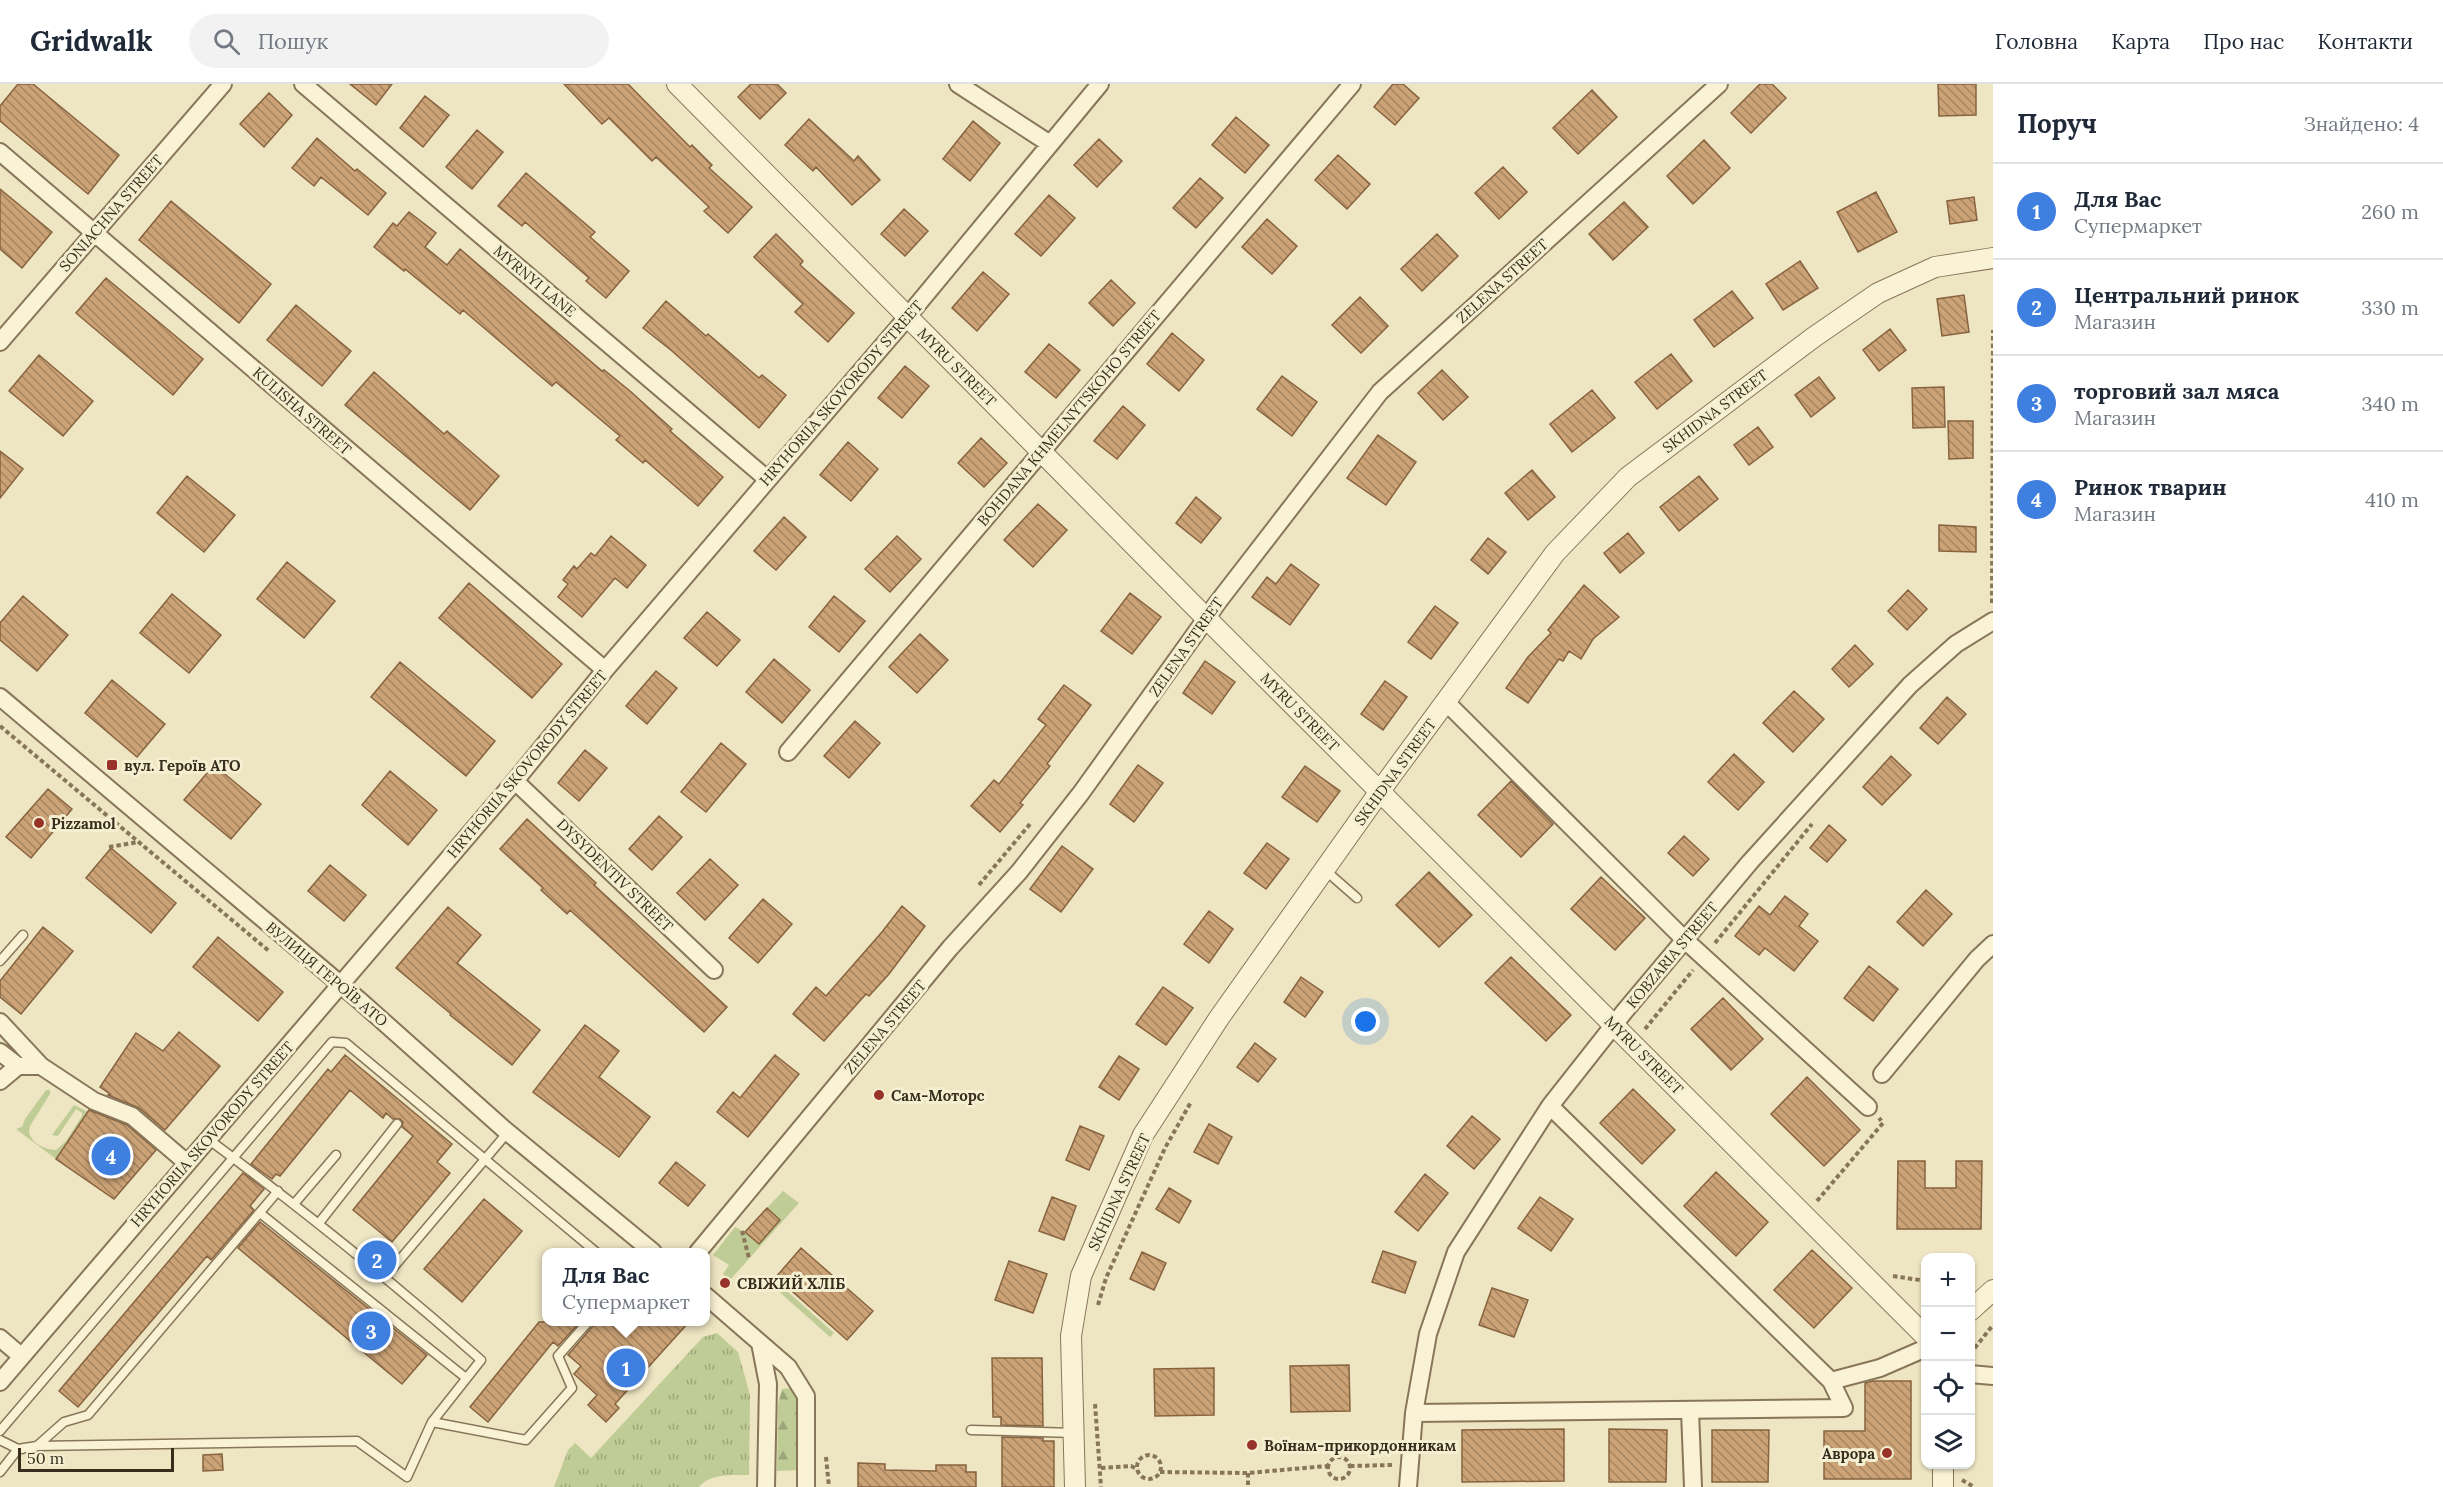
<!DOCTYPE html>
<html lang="uk">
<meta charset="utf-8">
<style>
:root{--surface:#fff;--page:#f2f2f3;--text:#1f2937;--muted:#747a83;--line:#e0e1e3;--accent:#973329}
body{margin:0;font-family:Lora,serif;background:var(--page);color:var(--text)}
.controls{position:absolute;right:18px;bottom:18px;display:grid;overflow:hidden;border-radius:12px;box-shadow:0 2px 4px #0004}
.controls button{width:54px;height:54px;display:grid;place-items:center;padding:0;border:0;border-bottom:2px solid var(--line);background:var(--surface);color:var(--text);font:30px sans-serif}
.scale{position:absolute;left:18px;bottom:15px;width:156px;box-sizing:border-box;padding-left:6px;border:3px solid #372d1d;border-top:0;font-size:16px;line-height:21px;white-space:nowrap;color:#372d1d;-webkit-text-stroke:4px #f5efd1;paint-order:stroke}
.you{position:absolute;left:1366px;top:938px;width:21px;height:21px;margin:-15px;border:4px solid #fff;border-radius:50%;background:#1a73e8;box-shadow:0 0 0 9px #1a73e833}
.badge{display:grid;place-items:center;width:39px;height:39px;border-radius:50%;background:var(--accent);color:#fff;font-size:20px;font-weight:700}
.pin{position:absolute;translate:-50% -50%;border:3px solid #fff;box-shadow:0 2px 6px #0006}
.popup{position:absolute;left:542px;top:1164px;width:168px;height:78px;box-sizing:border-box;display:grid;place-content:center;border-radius:12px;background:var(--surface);filter:drop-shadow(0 2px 4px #0005);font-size:20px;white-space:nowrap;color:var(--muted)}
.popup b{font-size:22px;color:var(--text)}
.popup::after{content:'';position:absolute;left:50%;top:100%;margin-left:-12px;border:12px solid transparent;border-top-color:var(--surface)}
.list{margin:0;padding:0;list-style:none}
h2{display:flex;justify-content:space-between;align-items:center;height:78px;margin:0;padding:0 24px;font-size:26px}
h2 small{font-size:20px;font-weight:400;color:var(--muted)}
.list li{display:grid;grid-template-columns:39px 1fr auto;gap:18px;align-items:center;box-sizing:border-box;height:96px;padding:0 24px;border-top:2px solid var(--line)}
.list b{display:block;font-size:22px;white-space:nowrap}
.list p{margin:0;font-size:20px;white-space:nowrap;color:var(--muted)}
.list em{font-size:20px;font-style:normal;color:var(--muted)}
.icon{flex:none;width:33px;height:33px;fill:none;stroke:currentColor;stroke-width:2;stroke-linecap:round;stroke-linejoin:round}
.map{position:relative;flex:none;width:1993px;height:1403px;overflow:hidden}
header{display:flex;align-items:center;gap:36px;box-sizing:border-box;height:84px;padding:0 30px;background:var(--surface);border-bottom:2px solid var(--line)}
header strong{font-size:28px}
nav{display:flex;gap:33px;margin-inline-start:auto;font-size:21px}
.search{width:420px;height:54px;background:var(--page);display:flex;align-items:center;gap:15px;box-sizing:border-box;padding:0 21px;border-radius:33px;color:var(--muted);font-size:22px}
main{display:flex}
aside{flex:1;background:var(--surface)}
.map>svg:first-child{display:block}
.grass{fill:#c0cc96}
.forest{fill:url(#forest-firs)}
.park{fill:url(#park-tufts)}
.building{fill:url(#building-back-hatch);stroke:#87633f;stroke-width:1.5}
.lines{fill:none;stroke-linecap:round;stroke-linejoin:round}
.service-casing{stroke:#887659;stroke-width:11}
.minor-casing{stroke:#887659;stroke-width:20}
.tertiary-casing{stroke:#887659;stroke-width:22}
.path{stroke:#887659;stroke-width:4;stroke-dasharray:4.5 3;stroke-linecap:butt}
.service{stroke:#f9f2d5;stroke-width:8}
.minor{stroke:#f9f2d5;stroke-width:16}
.tertiary{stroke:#f9f2d5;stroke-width:20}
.poi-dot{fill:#973329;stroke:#f5efd1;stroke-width:2}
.labels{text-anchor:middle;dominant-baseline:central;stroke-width:6;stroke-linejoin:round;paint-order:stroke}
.street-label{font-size:15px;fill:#372d1d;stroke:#f5efd1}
.poi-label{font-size:15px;font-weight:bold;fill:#372d1d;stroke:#f5efd1;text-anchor:start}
</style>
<header>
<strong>Gridwalk</strong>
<div class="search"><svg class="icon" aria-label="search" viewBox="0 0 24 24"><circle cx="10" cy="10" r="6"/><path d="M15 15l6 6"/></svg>Пошук</div>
<nav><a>Головна</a><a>Карта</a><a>Про нас</a><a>Контакти</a></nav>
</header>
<main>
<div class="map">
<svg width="1993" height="1403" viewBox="0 0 1993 1403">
<defs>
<pattern id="forest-firs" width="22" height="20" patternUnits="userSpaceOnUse" patternTransform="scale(1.5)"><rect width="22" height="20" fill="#c0cc96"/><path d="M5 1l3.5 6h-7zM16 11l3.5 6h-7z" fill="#9da67a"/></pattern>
<pattern id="park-tufts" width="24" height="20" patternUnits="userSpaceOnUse" patternTransform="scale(1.5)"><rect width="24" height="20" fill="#c0cc96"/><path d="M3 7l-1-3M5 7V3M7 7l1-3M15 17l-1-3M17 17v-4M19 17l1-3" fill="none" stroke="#9da67a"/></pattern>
<pattern id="building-back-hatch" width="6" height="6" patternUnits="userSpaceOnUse" patternTransform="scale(1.5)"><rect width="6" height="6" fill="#cca377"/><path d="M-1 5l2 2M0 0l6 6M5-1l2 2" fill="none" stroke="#a68561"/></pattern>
</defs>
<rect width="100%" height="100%" fill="#eee5c2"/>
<!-- grass -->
<path class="grass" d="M46 1006H50V1010L30 1042 29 1048C32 1060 44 1065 56 1066L66 1057 82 1032V1029L76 1025 58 1052 52 1051 74 1021 88 1028 56 1075 16 1045 22 1043 25 1035Z
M783 1107 799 1119 730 1196 723 1190 729 1181 713 1171 735 1143 745 1148 759 1159 780 1136 767 1124Z
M779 1200 834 1249 830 1253 775 1204Z"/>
<!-- forest -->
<path class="forest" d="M792 1304 798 1308 802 1386 777 1387 778 1320 782 1305Z"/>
<!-- park -->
<path class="park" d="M717 1249 738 1268 750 1311 749 1391C733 1391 710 1389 699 1403H554L568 1366 575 1359 591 1374 703 1253Z"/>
<!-- building -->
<path class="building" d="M18 0H33L119 71 88 110 0 37V22Z
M350 0H392L376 21Z
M564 0H628L690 63 692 61 712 81 709 84 752 123 728 149 704 127 709 123 656 73 652 77 609 34 602 40Z
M751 0H777L786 9 760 35 738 13Z
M1393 0H1403L1419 14 1395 41 1374 23Z
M1760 0H1772L1786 14 1751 49 1731 29Z
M1938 0H1976V31L1939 32Z
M1592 6 1617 33 1578 70 1553 44Z
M269 9 292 31 264 63 240 40Z
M425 12 449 31 423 63 400 44Z
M1236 33 1269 61 1245 89 1212 61Z
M809 35 854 77 858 72 880 96 852 121 816 83 813 87 785 61Z
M973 37 1000 59 970 97 943 75Z
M477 46 503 68 472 105 446 83Z
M317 54 355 87 357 85 386 109 368 131 321 93 314 102 292 84Z
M1099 55 1122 77 1097 103 1074 81Z
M1704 56 1730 84 1693 120 1667 92Z
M1338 71 1370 100 1347 125 1315 96Z
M1503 83 1527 108 1499 135 1475 109Z
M526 89 595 148 590 153 629 187 606 214 586 197 589 194 525 138 522 142 498 122Z
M1200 94 1223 114 1196 144 1173 124Z
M0 105 52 148 22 184 0 165Z
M1876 108 1897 148 1858 168 1837 128Z
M1049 111 1075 134 1041 172 1015 150Z
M1974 113 1977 136 1950 140 1947 117Z
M171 117 271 200 239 239 139 156Z
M1624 118 1648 143 1613 176 1589 150Z
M904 125 928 147 905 172 881 150Z
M409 128 436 149 425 163 447 181 460 165 602 287 604 286 630 307 672 345 670 347 723 393 698 422 645 376 643 379 616 356 620 352 556 298 552 302 463 226 460 230 405 185 404 187 374 163 393 139 397 142Z
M1267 135 1297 162 1272 190 1242 163Z
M776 150 803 177 800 181 854 229 828 258 795 228 803 220 754 173Z
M1437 150 1458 172 1422 207 1401 185Z
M1800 177 1818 204 1783 226 1766 200Z
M983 188 1009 210 977 247 952 224Z
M106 194 203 275 173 311 76 229Z
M1111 196 1135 219 1113 242 1089 219Z
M1732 207 1753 234 1714 263 1694 236Z
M1964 211 1969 248 1942 252 1937 215Z
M1360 213 1388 242 1361 269 1332 241Z
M666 217 706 252 708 250 759 294 762 291 786 311 759 344 672 267 643 244Z
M296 221 351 267 322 302 267 256Z
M1890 245 1906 266 1879 287 1863 266Z
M1172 249 1204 276 1179 307 1147 280Z
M1049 260 1080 286 1056 314 1025 288Z
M1671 270 1692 297 1657 325 1635 298Z
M39 271 93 317 63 352 9 307Z
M905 282 929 302 902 334 878 314Z
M1442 286 1468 313 1443 336 1418 309Z
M374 288 444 350 447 347 499 392 470 426 345 321Z
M1282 292 1317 318 1292 352 1257 325Z
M1819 293 1835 314 1811 333 1795 311Z
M1944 303 1945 343 1913 344 1912 304Z
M1592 306 1615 334 1572 368 1550 340Z
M1123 322 1145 341 1117 375 1094 357Z
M1948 337H1973V374L1949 375Z
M1758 343 1773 363 1749 381 1734 361Z
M1378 351 1416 378 1386 421 1347 394Z
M981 354 1007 379 984 403 958 379Z
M848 358 878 385 851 417 820 391Z
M0 367 23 385 0 414Z
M1532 386 1555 413 1528 436 1505 409Z
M187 392 235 431 204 468 157 429Z
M1699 392 1718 415 1679 447 1660 423Z
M1196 413 1221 434 1201 459 1176 439Z
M1038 420 1067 446 1033 483 1004 456Z
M784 433 806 453 776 486 754 467Z
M1939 441 1976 443V468L1939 467Z
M1628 449 1644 469 1620 489 1604 469Z
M611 452 646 481 627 504 615 494 582 533 558 513 568 500 563 496 574 482 577 485 591 469 595 472Z
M897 452 921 475 890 508 865 485Z
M1488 454 1506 468 1488 490 1471 476Z
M287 478 335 517 304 554 257 515Z
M1291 480 1319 501 1290 541 1252 513 1267 493 1276 500Z
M469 499 562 580 532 614 439 534Z
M1584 501 1619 533 1593 555 1581 575 1569 567 1563 577 1559 575 1528 619 1506 604 1528 573 1551 549 1548 546Z
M1908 506 1927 525 1907 546 1888 527Z
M1130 509 1161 533 1132 570 1101 547Z
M172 510 221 551 189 589 140 549Z
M23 512 68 551 37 587 0 556V539Z
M834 512 865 537 839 568 809 543Z
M1435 522 1458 539 1431 575 1408 558Z
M707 528 740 556 717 582 684 554Z
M920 550 948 576 917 609 889 583Z
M1855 561 1873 580 1849 603 1832 585Z
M774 575 810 606 782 639 746 608Z
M1205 577 1235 598 1212 630 1183 609Z
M400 578 495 657 466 692 371 613Z
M656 587 677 604 647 640 626 622Z
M112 596 165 640 137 673 85 629Z
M1385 597 1407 613 1383 646 1361 630Z
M1064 601 1091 621 1047 680 1050 682 1020 719 1023 721 1000 748 971 722 994 696 999 700 1046 641 1038 635Z
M1794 607 1824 635 1793 668 1763 639Z
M1947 613 1966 630 1938 660 1920 644Z
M855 637 880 659 849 694 824 672Z
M721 659 746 680 706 728 681 708Z
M585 666 607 684 579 717 558 699Z
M1734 670 1764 698 1738 726 1708 698Z
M1891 672 1911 691 1882 721 1863 703Z
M214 681 261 720 231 755 184 716Z
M1138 681 1163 699 1134 738 1110 720Z
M1305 682 1340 707 1317 738 1282 713Z
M390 687 437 726 408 761 362 721Z
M1511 697 1553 740 1521 773 1478 731Z
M48 705 72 725 31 774 6 753Z
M659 732 682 753 652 786 629 765Z
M527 735 596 799 594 801 727 923 704 948 570 826 567 830 541 806 543 804 500 765Z
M1829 741 1846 756 1827 778 1810 764Z
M1684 752 1709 775 1693 792 1668 769Z
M1267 759 1289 775 1266 805 1244 789Z
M1062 762 1093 785 1061 828 1030 805Z
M111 764 176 819 151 849 86 794Z
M710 775 738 801 705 836 677 809Z
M330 781 366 811 344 837 308 807Z
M1429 788 1472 831 1439 863 1396 821Z
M1601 793 1645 834 1615 866 1571 825Z
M1926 806 1952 830 1923 862 1897 838Z
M1785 812 1808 830 1799 842 1818 857 1794 887 1765 864 1759 871 1735 852 1759 822 1770 831Z
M763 815 792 840 758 879 729 854Z
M902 822 925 842 889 890 869 912 866 910 824 957 793 930 816 903 826 912 882 848Z
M448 823 481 851 457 879 540 946 512 981 450 931 451 930 396 884Z
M1209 827 1233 845 1209 879 1184 860Z
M43 843 73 867 21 930 0 913V897Z
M218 853 283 908 258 937 193 883Z
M1511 873 1571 931 1546 957 1485 899Z
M1869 882 1898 905 1873 937 1844 914Z
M1301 893 1323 908 1305 933 1284 918Z
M1163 903 1193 924 1166 961 1136 940Z
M1723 914 1763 955 1731 986 1691 945Z
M585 941 619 967 599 993 650 1033 619 1073 533 1008Z
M179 948 220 982 165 1046 139 1024 108 1011 110 1010 100 1003 136 949 163 967Z
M1255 959 1276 975 1258 998 1237 983Z
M345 971 452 1060 437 1078 450 1089 392 1158 353 1126 413 1052 402 1043 403 1038 400 1035H393L386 1029 383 1034 350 1006 280 1092 276 1090 272 1095 251 1080 328 985 331 988Z
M775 971 799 990 748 1053 717 1028 733 1008 740 1014Z
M1119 972 1139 985 1119 1016 1099 1003Z
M1807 993 1860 1046 1824 1082 1771 1030Z
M1633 1005 1675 1046 1642 1080 1600 1039Z
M89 1026 127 1041 156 1066 114 1115 56 1075Z
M1472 1032 1500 1055 1474 1085 1447 1062Z
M1209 1040 1232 1053 1218 1080 1194 1068Z
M1080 1042 1104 1052 1089 1086 1066 1076Z
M1898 1077H1925V1104H1956V1077H1982L1981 1145H1897Z
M676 1078 705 1101 688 1122 659 1099Z
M1716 1088 1768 1138 1736 1172 1684 1122Z
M243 1089 264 1105 250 1122 254 1126 211 1176 207 1172 78 1323 59 1307Z
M1425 1090 1448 1109 1418 1147 1395 1128Z
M1169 1104 1191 1117 1179 1139 1156 1125Z
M1052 1113 1076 1122 1064 1156 1039 1147Z
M1540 1113 1573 1135 1551 1167 1518 1144Z
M484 1115 522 1147 462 1218 424 1185Z
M767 1124 780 1136 759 1160 745 1148Z
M260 1138 427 1271 402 1300 238 1164Z
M801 1164 873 1227 847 1256 776 1193Z
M1812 1166 1852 1204 1814 1244 1774 1206Z
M1383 1167 1416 1178 1405 1209 1372 1198Z
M1142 1168 1166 1179 1154 1206 1130 1195Z
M1009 1177 1047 1190 1033 1229 995 1216Z
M1492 1204 1528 1216 1514 1253 1479 1241Z
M539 1238H580L558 1262 553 1258 488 1338 470 1323Z
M594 1238H689L615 1320 619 1324 606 1338 588 1321 597 1311 574 1290 581 1282 568 1271 593 1242Z
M992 1274H1042L1043 1342 1001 1341V1333H993Z
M1349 1281 1350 1327 1291 1328 1290 1282Z
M1214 1284V1331L1155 1332 1154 1285Z
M1873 1297H1911V1395H1824V1347H1865V1299Z
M1564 1345V1397L1462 1398V1346Z
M1609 1345 1667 1346 1666 1398H1609Z
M1712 1346H1769L1768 1398H1712Z
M1002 1353 1043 1354V1357H1054V1403H1002Z
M222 1370 223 1386 203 1387V1371Z
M858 1379 885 1380V1386L936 1387V1381H966V1388H976V1403H858Z"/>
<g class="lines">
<defs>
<path id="service" d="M1325 786 1357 814
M0 877 23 851
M294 1120 336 1071
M260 1129 466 1294
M319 1139 397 1040
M386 1192 508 1048
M432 1338 526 1356 572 1304 558 1272 588 1238
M971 1346 1074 1349
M0 1347 332 958 346 959 596 1168
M0 1356 18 1365H22
M37 1362 64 1338 88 1331 278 1107
M0 1388 18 1365 37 1362 357 1357 407 1393 432 1338 481 1276C393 1198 302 1125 208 1055"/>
<path id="minor" d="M303 0 767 395
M958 0 1050 60
M0 68 605 586
M0 258 223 0
M0 613 359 916 505 1046 653 1168
M1446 618 1685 856 1868 1023
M788 668 1352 0
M515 697 714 886
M0 938 41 982 94 1017 132 1032 187 1079
M0 968 18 982H28
M1882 990 1977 875 1993 860
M0 997 18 982H41
M698 1168 950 864 1019 788 1081 709 1218 518 1380 308 1719 0
M706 1212 788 1283 806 1312V1403
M0 1254 21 1272
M760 1259 768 1300 766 1403
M1970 1290 1993 1292
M1831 1297 1880 1284 1926 1264
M0 1298 515 697 605 586 898 244 1100 0
M1690 1327 1693 1403
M1414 1329 1844 1324 1831 1297 1550 1022
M1408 1403 1414 1329 1428 1250 1456 1168 1550 1022 1624 928 1750 778 1910 601 1956 560 1993 537"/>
<path id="tertiary" d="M677 0 1217 545 1926 1253
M1970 1227 1993 1206
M1075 1403 1071 1252 1081 1192 1143 1051 1219 934 1388 696 1555 469 1628 393 1814 253 1878 209 1935 183 1993 174
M1943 1403V1380"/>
</defs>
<!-- service casing -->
<use href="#service" class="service-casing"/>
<!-- minor casing -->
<use href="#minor" class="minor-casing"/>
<!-- tertiary casing -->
<use href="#tertiary" class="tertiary-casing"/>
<!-- path -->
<path class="path" d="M1992 519 1993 246
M0 642 269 867
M109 763 138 758
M979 801 1030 740
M1715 859 1812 740
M1645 945 1693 886
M1817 1117 1883 1039 1879 1034
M742 1147 749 1174
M1893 1192 1926 1197
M1098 1221 1106 1194 1165 1064 1191 1018
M1970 1270 1993 1241
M1095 1320 1101 1403
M1137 1383a12 12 0 1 1 24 0a12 12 0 1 1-24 0Z
M1328 1384a11 11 0 1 1 22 0a11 11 0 1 1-22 0Z
M826 1373 829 1403
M1350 1382 1392 1381
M1101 1384 1131 1382 1137 1385
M1160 1388 1248 1389 1327 1382
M1248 1389V1403
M1962 1396 1974 1403"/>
<!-- service -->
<use href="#service" class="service"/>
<!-- minor -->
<use href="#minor" class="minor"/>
<!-- tertiary -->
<use href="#tertiary" class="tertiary"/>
</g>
<!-- markers -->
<g class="poi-dot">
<rect x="106" y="675" width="12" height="12" rx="3"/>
<circle cx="39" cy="739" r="6"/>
<circle cx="879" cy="1011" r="6"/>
<circle cx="725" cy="1199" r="6"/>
<circle cx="1252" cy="1361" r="6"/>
<circle cx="1887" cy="1369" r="6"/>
</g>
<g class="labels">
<!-- street labels -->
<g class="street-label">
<text transform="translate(111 129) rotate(-49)">SONIACHNA STREET</text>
<text transform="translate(535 197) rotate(40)">MYRNYI LANE</text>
<text transform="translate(1502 197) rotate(-42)">ZELENA STREET</text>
<text transform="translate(957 283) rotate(45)">MYRU STREET</text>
<text transform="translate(841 309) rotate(-49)">HRYHORIIA SKOVORODY STREET</text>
<text transform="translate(302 327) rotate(41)">KULISHA STREET</text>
<text transform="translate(1715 327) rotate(-37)">SKHIDNA STREET</text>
<text transform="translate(1069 334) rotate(-50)">BOHDANA KHMELNYTSKOHO STREET</text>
<text transform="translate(1186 563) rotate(-55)">ZELENA STREET</text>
<text transform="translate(1300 628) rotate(45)">MYRU STREET</text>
<text transform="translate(527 680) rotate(-50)">HRYHORIIA SKOVORODY STREET</text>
<text transform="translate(1395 688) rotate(-54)">SKHIDNA STREET</text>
<text transform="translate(615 791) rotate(44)">DYSYDENTIV STREET</text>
<text transform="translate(1672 871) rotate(-50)">KOBZARIA STREET</text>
<text transform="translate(327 890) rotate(40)">ВУЛИЦЯ ГЕРОЇВ АТО</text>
<text transform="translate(885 943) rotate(-50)">ZELENA STREET</text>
<text transform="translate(1644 971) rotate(45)">MYRU STREET</text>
<text transform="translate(212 1050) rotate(-49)">HRYHORIIA SKOVORODY STREET</text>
<text transform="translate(1119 1108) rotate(-65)">SKHIDNA STREET</text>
</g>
<!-- poi labels -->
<g class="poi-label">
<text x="124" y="681">вул. Героїв АТО</text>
<text x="51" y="739">Pizzamol</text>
<text x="891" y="1011">Сам-Моторс</text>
<text x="737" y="1199">СВІЖИЙ ХЛІБ</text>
<text x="1264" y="1361">Воїнам-прикордонникам</text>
<text x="1875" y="1369" text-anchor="end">Аврора</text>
</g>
</g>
</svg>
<div class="controls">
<button>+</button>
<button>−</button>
<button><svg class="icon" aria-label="locate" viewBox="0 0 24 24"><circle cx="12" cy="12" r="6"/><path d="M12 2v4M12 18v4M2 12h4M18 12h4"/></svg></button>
<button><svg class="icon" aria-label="layers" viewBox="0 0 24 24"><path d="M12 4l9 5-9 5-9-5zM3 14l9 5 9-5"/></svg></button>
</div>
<div class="scale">50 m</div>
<div class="you"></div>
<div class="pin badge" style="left:626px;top:1284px;background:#3f7fe0">1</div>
<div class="popup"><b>Для Вас</b>Супермаркет</div>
<div class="pin badge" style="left:377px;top:1176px;background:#3f7fe0">2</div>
<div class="pin badge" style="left:371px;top:1247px;background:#3f7fe0">3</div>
<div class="pin badge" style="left:111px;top:1072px;background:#3f7fe0">4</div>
</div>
<aside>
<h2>Поруч<small>Знайдено: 4</small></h2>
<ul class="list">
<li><span class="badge" style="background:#3f7fe0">1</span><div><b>Для Вас</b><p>Супермаркет</p></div><em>260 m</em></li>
<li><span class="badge" style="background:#3f7fe0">2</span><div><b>Центральний ринок</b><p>Магазин</p></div><em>330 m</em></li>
<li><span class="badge" style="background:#3f7fe0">3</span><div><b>торговий зал мяса</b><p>Магазин</p></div><em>340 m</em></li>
<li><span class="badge" style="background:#3f7fe0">4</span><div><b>Ринок тварин</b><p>Магазин</p></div><em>410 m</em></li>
</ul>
</aside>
</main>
